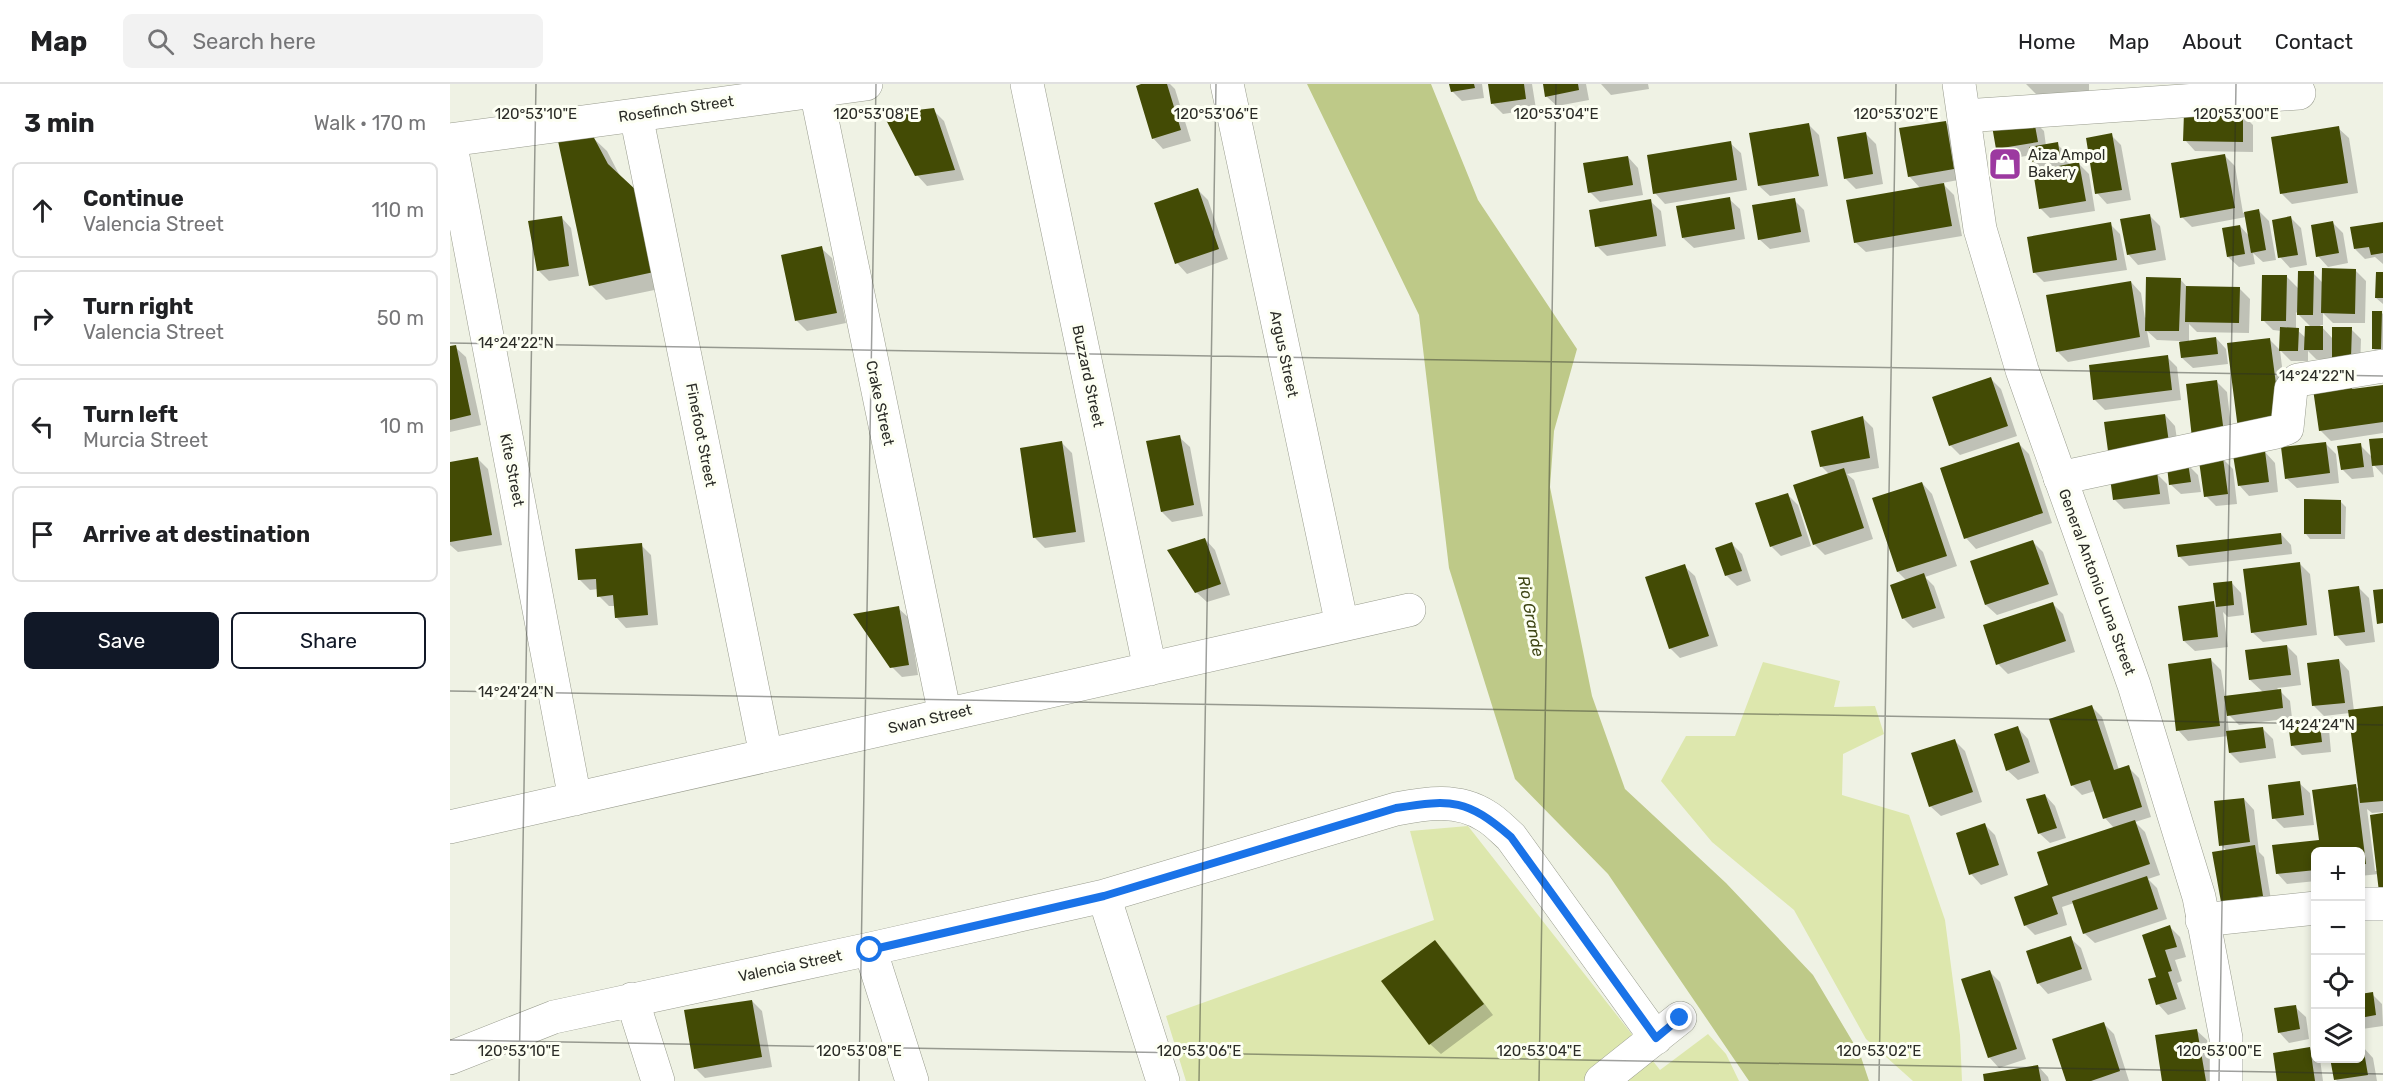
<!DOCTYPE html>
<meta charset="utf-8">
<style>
:root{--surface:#fff;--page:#f2f2f2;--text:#202124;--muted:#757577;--line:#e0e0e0;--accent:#111827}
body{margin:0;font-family:Rubik,sans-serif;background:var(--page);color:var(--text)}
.controls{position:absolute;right:18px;bottom:18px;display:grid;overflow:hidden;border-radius:9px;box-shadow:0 3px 9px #0003}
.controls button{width:54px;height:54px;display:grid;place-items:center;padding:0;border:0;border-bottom:2px solid var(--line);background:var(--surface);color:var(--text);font:30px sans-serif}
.stop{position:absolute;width:18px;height:18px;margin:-14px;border:4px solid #1a73e8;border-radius:50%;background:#fff}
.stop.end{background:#1a73e8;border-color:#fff;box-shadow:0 2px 6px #0008}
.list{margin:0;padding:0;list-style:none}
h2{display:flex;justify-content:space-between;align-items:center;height:78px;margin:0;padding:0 24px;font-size:26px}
h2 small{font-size:20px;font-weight:400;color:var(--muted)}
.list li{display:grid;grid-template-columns:39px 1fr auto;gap:18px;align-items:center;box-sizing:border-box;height:96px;margin:0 12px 12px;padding:0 12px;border:2px solid var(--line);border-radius:9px}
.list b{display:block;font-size:22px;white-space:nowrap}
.list p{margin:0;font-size:20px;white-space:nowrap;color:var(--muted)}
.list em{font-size:20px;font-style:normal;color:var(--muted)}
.actions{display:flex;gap:12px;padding:18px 24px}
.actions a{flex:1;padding:14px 0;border:2px solid var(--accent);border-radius:9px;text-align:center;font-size:21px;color:var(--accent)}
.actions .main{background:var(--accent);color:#fff}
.icon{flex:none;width:33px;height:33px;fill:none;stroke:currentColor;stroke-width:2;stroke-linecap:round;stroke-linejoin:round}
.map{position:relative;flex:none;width:1933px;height:997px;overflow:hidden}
header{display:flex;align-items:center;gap:36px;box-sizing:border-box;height:84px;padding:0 30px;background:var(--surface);border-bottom:2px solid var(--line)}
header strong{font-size:28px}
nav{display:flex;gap:33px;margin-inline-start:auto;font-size:21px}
.search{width:420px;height:54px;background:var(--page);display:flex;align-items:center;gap:15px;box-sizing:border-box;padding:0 21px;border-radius:9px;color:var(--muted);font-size:22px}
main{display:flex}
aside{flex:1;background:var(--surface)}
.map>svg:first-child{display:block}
.green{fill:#dde7ad}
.water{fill:#bec988}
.shadow{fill:#0003;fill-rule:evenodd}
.building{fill:#434b05}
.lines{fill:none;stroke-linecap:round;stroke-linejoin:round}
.minor-casing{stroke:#999c8e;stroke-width:34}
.secondary-casing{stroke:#999c8e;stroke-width:34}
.minor{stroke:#fff;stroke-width:33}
.secondary{stroke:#fff;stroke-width:33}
.route{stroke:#1a73e8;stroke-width:8}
.ticks{fill:none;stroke:#2b2c27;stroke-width:1.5;stroke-opacity:0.45}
.labels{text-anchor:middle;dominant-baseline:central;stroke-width:6;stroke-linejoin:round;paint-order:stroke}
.street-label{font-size:15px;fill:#2b2c27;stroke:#fdfff3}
.poi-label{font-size:15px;fill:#2b2c27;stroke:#fdfff3;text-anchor:start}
.water-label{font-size:16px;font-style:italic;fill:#3e4514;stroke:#fdfff3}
.ticks-label{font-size:15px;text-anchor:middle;fill:#2b2c27;stroke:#fdfff3;stroke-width:6;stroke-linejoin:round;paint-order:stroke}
</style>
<header>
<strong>Map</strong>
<div class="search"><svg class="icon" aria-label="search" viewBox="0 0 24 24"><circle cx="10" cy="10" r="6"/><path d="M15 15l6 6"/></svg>Search here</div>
<nav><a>Home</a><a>Map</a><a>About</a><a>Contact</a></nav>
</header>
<main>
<aside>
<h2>3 min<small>Walk · 170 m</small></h2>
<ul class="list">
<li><svg class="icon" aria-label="ahead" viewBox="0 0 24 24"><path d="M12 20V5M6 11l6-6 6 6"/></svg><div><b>Continue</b><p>Valencia Street</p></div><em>110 m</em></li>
<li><svg class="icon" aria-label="right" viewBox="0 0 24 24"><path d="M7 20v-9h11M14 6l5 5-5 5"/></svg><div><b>Turn right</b><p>Valencia Street</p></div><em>50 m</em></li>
<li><svg class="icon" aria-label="left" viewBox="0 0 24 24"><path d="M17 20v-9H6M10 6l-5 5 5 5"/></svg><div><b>Turn left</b><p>Murcia Street</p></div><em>10 m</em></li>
<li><svg class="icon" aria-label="arrive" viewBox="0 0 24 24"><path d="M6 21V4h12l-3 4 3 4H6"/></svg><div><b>Arrive at destination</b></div></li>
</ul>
<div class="actions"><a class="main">Save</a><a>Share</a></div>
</aside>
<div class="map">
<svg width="1933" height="997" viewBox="0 0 1933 997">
<rect width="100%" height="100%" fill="#eff2e4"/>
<!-- green -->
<path class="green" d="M1313 578 1390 597 1384 623 1425 622 1434 650 1393 670 1392 711 1459 731 1495 836 1510 951 1512 997H1463L1416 955 1344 826 1262 758 1211 697 1236 652H1285Z
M1018 742 1210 986 1258 950 1276 970 1289 997H736L716 932 984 836 960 747Z"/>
<!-- water -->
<path class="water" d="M857 0H981L1028 116 1127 265 1104 347 1100 403 1142 612 1175 705 1276 799 1363 891 1410 970 1419 997H1299L1158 790 1065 695 999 484 969 231Z"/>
<!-- shadow -->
<path class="shadow" d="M696 0H720L725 5 741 57 713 65 703 54Z
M1001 0H1032L1034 14 1012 17 1002 7Z
M1040 0H1082L1086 25 1053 30 1043 20Z
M1094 0H1136L1139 16 1107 22 1096 12Z
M1151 0H1198L1199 5 1161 11Z
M1576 0H1639V11H1587Z
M483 26 494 37 514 96 477 102 467 91Z
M1793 31 1803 41V68L1745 67 1735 56Z
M1584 37 1594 47 1596 62 1607 60 1617 70 1620 82 1629 80 1639 90 1645 127 1600 134 1590 124 1593 87 1583 77 1582 71 1558 75 1548 64Z
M1495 38 1506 48 1514 95 1492 99 1504 111 1512 152 1416 168 1405 158 1471 105 1459 92Z
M1359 41 1369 51 1378 102 1320 112 1309 102Z
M1888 44 1899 54 1908 109 1842 120 1831 109Z
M1416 50 1426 60 1433 100 1406 105 1395 94Z
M1661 51 1671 61 1681 116 1657 120 1647 109Z
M141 52 157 67 171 94 219 203 156 216 141 201Z
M1280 59 1291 69 1297 106 1215 120 1205 109Z
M1775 72 1785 82 1793 129 1808 126 1819 137 1826 176 1813 178 1803 169 1805 180 1789 183 1778 173 1790 142 1799 152 1796 133 1742 143 1732 133Z
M1178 73 1188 84 1193 111 1150 118 1140 108Z
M748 106 758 116 778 175 737 190 727 179Z
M1279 115 1290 125 1295 155 1244 164 1233 154Z
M1344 116 1354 126 1360 158 1320 165 1309 155Z
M1200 117 1211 127 1216 162 1157 172 1147 162Z
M1699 131 1710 142 1716 176 1688 181 1678 170Z
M111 133 121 144 129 192 99 197 88 186Z
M1841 134 1851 144 1857 181 1840 184 1830 173Z
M1883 139 1893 149 1898 179 1878 183 1868 172Z
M1933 139V180L1925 173 1915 175 1905 165Z
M1660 140 1670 150 1677 186 1594 198 1584 188Z
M371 164 382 174 396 239 357 247 347 237 333 172Z
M1905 186 1916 197 1915 239H1883L1873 229V241H1870L1883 255 1901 245 1911 255 1910 284 1882 276 1866 275 1858 267V277H1841L1831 267V247L1823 246 1813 236 1837 193 1849 205 1863 189 1873 199ZM1846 228 1861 243 1856 254 1846 245Z
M1933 190V220L1926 214Z
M1730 195 1738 204H1789L1800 215 1799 249 1747 248 1739 240V258L1766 254 1776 265 1778 280 1743 284 1732 274 1730 257 1707 256 1697 247 1700 263 1618 278 1608 268 1681 198 1691 209 1695 234Z
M1931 228 1933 230V274L1923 264Z
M1820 256 1830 266 1840 349 1779 261Z
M5 263 16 273 31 341 0 348V264Z
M1717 273 1727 283 1731 316 1655 326 1644 315Z
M1541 295 1551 305 1567 352 1510 371 1500 361Z
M1767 298 1777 308 1783 359 1754 363Z
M1901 302 1905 306 1933 302V349L1881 357 1870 346Z
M1715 331 1725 342 1729 369 1670 377Z
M1413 334 1423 344 1429 384 1397 390 1404 396 1423 455 1375 471 1364 460 1379 390 1371 382Z
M729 353 740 363 753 432 722 438 712 428Z
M1933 355V391L1922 379 1924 393 1902 395 1892 385 1910 361 1922 373Z
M612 359 622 369 635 458 595 464 585 454 571 365Z
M1875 359 1886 370 1889 399 1847 404 1836 394Z
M1569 360 1579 370 1602 439 1526 465 1516 454Z
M1815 368 1825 379 1828 408 1799 412 1789 401Z
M28 375 38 385 52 461 8 468 0 461V380Z
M1773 375 1783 385 1787 420 1766 422 1756 412Z
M1738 381 1748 391 1751 408 1731 410 1720 400Z
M1707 390 1717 400 1720 420 1674 425 1664 415Z
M1472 399 1482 410 1507 482 1475 493 1484 502 1495 534 1463 544 1453 534 1457 497 1448 488 1424 415Z
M1337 410 1348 421 1361 462 1331 472 1321 462Z
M1891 418 1896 423 1895 455H1860L1856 450Z
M1831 450 1841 461 1842 470 1739 482 1729 472Z
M755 455 765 466 780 511 757 518 746 508Z
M1583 458 1593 468 1608 511 1547 531 1536 521 1522 478Z
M1282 460 1292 470 1301 497 1287 502 1276 491Z
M191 461 201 471 208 541 176 544 166 533 165 522H159L149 512 148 505 140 506 129 495Z
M1849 479 1860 490 1867 551 1813 558 1802 548Z
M1234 482 1245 492 1268 562 1230 574 1220 564Z
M1781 498 1791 509 1794 531 1778 533 1773 528 1778 563 1745 567 1734 557 1763 519 1767 523 1765 500Z
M1909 504 1919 514 1925 558 1896 562 1886 551Z
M1603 520 1613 530 1625 568 1558 590 1548 580Z
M448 524 459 534 468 591 452 593 442 583Z
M1837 562 1847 572 1851 601 1827 604 1840 617 1842 634 1789 641 1777 629 1779 649 1813 645 1823 655 1826 674 1790 679 1780 669 1778 652 1738 657 1728 646 1761 576 1771 586 1775 613 1813 608 1800 596Z
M1889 576 1899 587 1904 627 1933 623V728L1922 729 1917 725 1925 787H1928L1933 731 1929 790 1910 792V768H1866V797L1837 800 1827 789 1871 757 1905 702 1910 706 1900 629 1874 632 1864 622Z
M1641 622 1652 633 1669 686 1678 683 1689 694 1701 733 1685 738 1695 748 1710 791 1698 795 1707 804 1717 835 1645 859 1634 849 1624 819 1612 823 1617 841 1585 851 1575 841 1599 802 1664 744 1655 734 1645 707 1632 711 1622 701Z
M1869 636 1879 646 1881 668 1852 671 1842 661Z
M1568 644 1578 655 1589 689 1568 696 1557 686Z
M1504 656 1515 667 1532 718 1491 732 1480 722Z
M1849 699 1860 709 1864 741 1834 744 1824 734Z
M1595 711 1605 722 1616 754 1600 759 1589 749Z
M1794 715 1804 726 1809 768 1814 773 1822 822 1772 817 1777 767 1771 761Z
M1535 741 1545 751 1558 791 1531 801 1521 790Z
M1720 843 1730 853 1736 873 1725 876 1732 897 1727 899 1736 925 1718 931 1708 920V894Z
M1620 854 1631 864 1642 896 1598 910 1588 899Z
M985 858 995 868 1043 931 991 970 980 960Z
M1539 887 1550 898 1576 975 1549 984 1539 973Z
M1922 910 1932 920 1933 942 1912 945 1910 911Z
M302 917 312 927 322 983 255 994 245 984Z
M1845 923 1856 933 1859 955 1839 959 1829 948Z
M1654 940 1664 950 1679 997H1618Z
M1746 946 1757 956 1763 997H1714Z
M1913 963 1923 974 1927 997H1887L1885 995 1910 974Z
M1859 965 1866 971V974L1870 975 1873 997H1829Z
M1588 982 1598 993 1599 997H1536Z"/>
<!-- building -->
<path class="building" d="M691 0H717L731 46 702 55 686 2Z
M999 0H1024L1025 4 1001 8Z
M1038 0H1074L1076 15 1041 20Z
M1093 0H1128L1129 6 1095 13Z
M484 24 505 86 465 92 433 30Z
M1734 29H1793V58L1733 57Z
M1584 36 1588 58 1546 65 1542 42Z
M1496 37 1504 85 1458 93 1449 44Z
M1359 39 1369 92 1308 102 1299 49Z
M1889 42 1898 99 1830 110 1821 53Z
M1416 48 1423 90 1394 95 1387 53Z
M1662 49 1672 106 1645 110 1636 54Z
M142 50 158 80 187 107 204 188 139 202 108 57Z
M1281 57 1287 96 1203 110 1197 71Z
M1608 58 1610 72 1581 78 1579 63Z
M1775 70 1785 124 1730 134 1721 79Z
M1178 72 1183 101 1138 109 1133 79Z
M1629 78 1636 117 1589 125 1583 87Z
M1494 99 1502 142 1404 159 1396 116Z
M748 104 769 165 725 180 704 119Z
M1280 113 1285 145 1232 154 1226 122Z
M1345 114 1351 148 1308 156 1302 121Z
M1201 115 1207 152 1145 163 1139 126Z
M1809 125 1816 166 1801 169 1794 128Z
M1700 130 1706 166 1677 171 1670 135Z
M112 132 119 182 87 187 78 137Z
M1841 132 1848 171 1828 174 1822 136Z
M1883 137 1889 169 1866 173 1861 141Z
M1661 138 1667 176 1583 189 1577 153Z
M1933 138V169L1921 171 1919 163 1904 165 1900 143Z
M1790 141 1795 170 1777 173 1772 144Z
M372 162 387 229 345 237 331 171Z
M1872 184 1906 185 1905 230 1871 229Z
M1848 187H1864L1863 231H1847Z
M1926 188H1933V214H1925Z
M1812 191H1837L1836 237H1811Z
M1696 193 1731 194 1729 247H1695Z
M1681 197 1690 253 1606 268 1596 211Z
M1736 202 1790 203 1789 239 1735 238Z
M1922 227H1932L1931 265H1922Z
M1855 242H1873V266H1854Z
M1830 243 1849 244 1848 267H1829Z
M1882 243H1902L1901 274H1882Z
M1766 253 1768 270 1731 274 1729 258Z
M1820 254 1831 339 1788 345 1777 259Z
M6 261 21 331 0 336V262Z
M1718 271 1722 306 1643 316 1639 281Z
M1541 293 1558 342 1499 362 1482 313Z
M1767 296 1774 349 1742 354 1736 300Z
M1901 300 1902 305 1933 301V338L1869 347 1863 305Z
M1715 330 1719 359 1658 367 1654 338Z
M1413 332 1420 374 1370 383 1361 347Z
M730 351 744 421 711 428 696 357Z
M1933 354V381L1922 382 1919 355Z
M612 357 626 448 583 454 570 364Z
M1569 358 1593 429 1514 455 1490 384Z
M1876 358 1880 389 1835 395 1831 363Z
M1911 359 1914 383 1891 386 1887 362Z
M1815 367 1819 398 1788 402 1783 371Z
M28 373 42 451 0 458V378Z
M1773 374 1778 410 1754 413 1749 377Z
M1738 379 1741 398 1719 401 1717 382Z
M1394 384 1414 444 1363 461 1343 401Z
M1707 388 1710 410 1663 416 1660 394Z
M1472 398 1497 472 1447 488 1422 414Z
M1338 409 1352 452 1320 463 1305 419Z
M1854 415 1891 416V450H1854Z
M1831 449 1832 460 1728 473 1726 461Z
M755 454 771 500 745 509 717 466Z
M1583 456 1599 500 1535 521 1520 477Z
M1282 458 1292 487 1275 492 1265 464Z
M192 459 198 531 165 534 163 511 147 513 146 495 128 496 125 465Z
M1850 478 1857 541 1801 549 1793 485Z
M1235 480 1259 552 1219 565 1195 493Z
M1474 489 1486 524 1452 535 1440 501Z
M1782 497 1784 521 1766 523 1763 499Z
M1909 502 1915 548 1884 552 1878 506Z
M1933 505V539L1927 540 1923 506Z
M1764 517 1768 553 1733 557 1728 522Z
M1603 518 1616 557 1546 581 1533 541Z
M449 522 459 581 440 584 403 530Z
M1837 561 1841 591 1799 596 1795 566Z
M1761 574 1770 642 1726 647 1718 580Z
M1889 575 1895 619 1862 622 1857 579Z
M1831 605 1833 624 1777 632 1774 612Z
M1642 621 1664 686 1679 681 1692 723 1653 735 1640 696 1621 702 1599 635Z
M1933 622V717L1910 719 1898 626Z
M1869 634 1872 658 1841 662 1838 638Z
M1568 642 1580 678 1556 687 1544 650Z
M1813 643 1816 664 1779 669 1776 647Z
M1505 655 1523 708 1479 723 1461 669Z
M1850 697 1854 731 1822 735 1818 701Z
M1906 700 1916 780 1910 781V768H1866V786L1826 790 1822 761 1869 756 1862 706Z
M1595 710 1607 744 1588 750 1576 715Z
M1794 714 1800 758 1769 762 1764 717Z
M1933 729V807L1929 808 1920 731Z
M1685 736 1700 780 1602 813 1608 830 1574 842 1564 813 1598 801 1587 768Z
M1535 739 1549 781 1519 791 1506 749Z
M1805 761 1813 812 1771 818 1762 768Z
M1697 792 1708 825 1633 850 1622 817Z
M1720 841 1727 863 1715 866 1722 887 1718 888 1727 915 1706 921 1698 895 1706 893 1692 851Z
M1621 852 1632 885 1587 900 1576 867Z
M985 856 1034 920 979 961 931 897Z
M1540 886 1567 965 1538 974 1511 895Z
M1923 908 1926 931 1910 934V910Z
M1866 913V934H1864L1861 914Z
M302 916 312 973 244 985 234 926Z
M1846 921 1850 945 1828 949 1824 924Z
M1654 938 1670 987 1641 997H1616L1602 955Z
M1747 945 1756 997H1712L1705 951Z
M1910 962H1913L1918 991 1884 996 1880 974H1910Z
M1860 963 1865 997H1827L1823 969Z
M1588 981 1591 997H1534L1533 990Z"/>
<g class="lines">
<defs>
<path id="minor" d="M577 0 700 585
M777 0 892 541
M366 7 495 631
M186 31 316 671
M1514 32 1849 9
M0 56 416 0
M0 57 125 715
M1610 394 1826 348 1837 344 1841 305 1848 296 1933 282
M0 743 959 526
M654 812 713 997
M1910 820H1933
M1752 836 1866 824
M420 865 462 997
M182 915 208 997
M0 974 104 933 420 865 654 812 946 725C977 719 1008 714 1036 732 1045 737 1053 746 1061 753L1206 954
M1151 997 1230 934"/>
<path id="secondary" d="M1509 0 1530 145 1572 286 1684 601 1749 813 1776 954V997"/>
</defs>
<!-- minor casing -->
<use href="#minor" class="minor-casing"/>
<!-- secondary casing -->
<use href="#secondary" class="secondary-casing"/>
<!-- minor -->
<use href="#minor" class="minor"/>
<!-- secondary -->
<use href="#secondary" class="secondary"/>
</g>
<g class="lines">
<!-- route -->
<path class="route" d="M420 866 654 812 946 724C1002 715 1017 715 1061 753L1206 954 1230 934"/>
</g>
<!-- ticks -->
<path class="ticks" d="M0 259 1933 292M0 607 1933 641M0 956 1933 990M69 997 86 0M409 997 426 0M749 997 766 0M1089 997 1106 0M1429 997 1446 0M1769 997 1786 0"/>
<!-- icons -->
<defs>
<symbol id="shop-square" viewBox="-11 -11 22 22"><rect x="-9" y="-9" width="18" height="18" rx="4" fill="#9c39a0" stroke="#fdfff3"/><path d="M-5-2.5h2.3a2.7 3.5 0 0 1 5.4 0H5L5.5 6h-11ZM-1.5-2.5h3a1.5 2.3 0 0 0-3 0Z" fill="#fff"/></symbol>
</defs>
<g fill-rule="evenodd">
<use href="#shop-square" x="1536" y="61" width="38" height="38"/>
</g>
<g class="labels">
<!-- street labels -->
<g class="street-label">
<text transform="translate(226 25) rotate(-8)">Rosefinch Street</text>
<text transform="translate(834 270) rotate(78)">Argus Street</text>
<text transform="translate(638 292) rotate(78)">Buzzard Street</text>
<text transform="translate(430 319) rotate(78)">Crake Street</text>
<text transform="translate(251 351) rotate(79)">Finefoot Street</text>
<text transform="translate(62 386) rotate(79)">Kite Street</text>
<text transform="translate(1647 498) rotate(70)">General Antonio Luna Street</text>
<text transform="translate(480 635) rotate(-13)">Swan Street</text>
<text transform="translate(340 882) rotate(-12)">Valencia Street</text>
</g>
<!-- poi labels -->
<g class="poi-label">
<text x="1578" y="71">Aiza Ampol<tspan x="1578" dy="17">Bakery</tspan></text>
</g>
<!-- water labels -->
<g class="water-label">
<text transform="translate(1081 532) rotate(79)">Rio Grande</text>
</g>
</g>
<g class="ticks-label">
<text x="86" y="35">120°53'10"E</text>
<text x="426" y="35">120°53'08"E</text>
<text x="766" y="35">120°53'06"E</text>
<text x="1106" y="35">120°53'04"E</text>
<text x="1446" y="35">120°53'02"E</text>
<text x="1786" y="35">120°53'00"E</text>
<text x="66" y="264">14°24'22"N</text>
<text x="1867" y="297">14°24'22"N</text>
<text x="66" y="613">14°24'24"N</text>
<text x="1867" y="646">14°24'24"N</text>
<text x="69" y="972">120°53'10"E</text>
<text x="409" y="972">120°53'08"E</text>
<text x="749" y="972">120°53'06"E</text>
<text x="1089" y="972">120°53'04"E</text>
<text x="1429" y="972">120°53'02"E</text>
<text x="1769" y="972">120°53'00"E</text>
</g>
</svg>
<div class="controls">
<button>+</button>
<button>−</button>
<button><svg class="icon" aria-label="locate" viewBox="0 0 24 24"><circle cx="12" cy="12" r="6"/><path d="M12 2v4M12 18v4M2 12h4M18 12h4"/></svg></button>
<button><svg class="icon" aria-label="layers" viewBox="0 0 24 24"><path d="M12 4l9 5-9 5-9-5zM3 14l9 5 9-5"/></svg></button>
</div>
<div class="stop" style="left:420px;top:866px"></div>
<div class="stop end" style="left:1230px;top:934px"></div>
</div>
</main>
